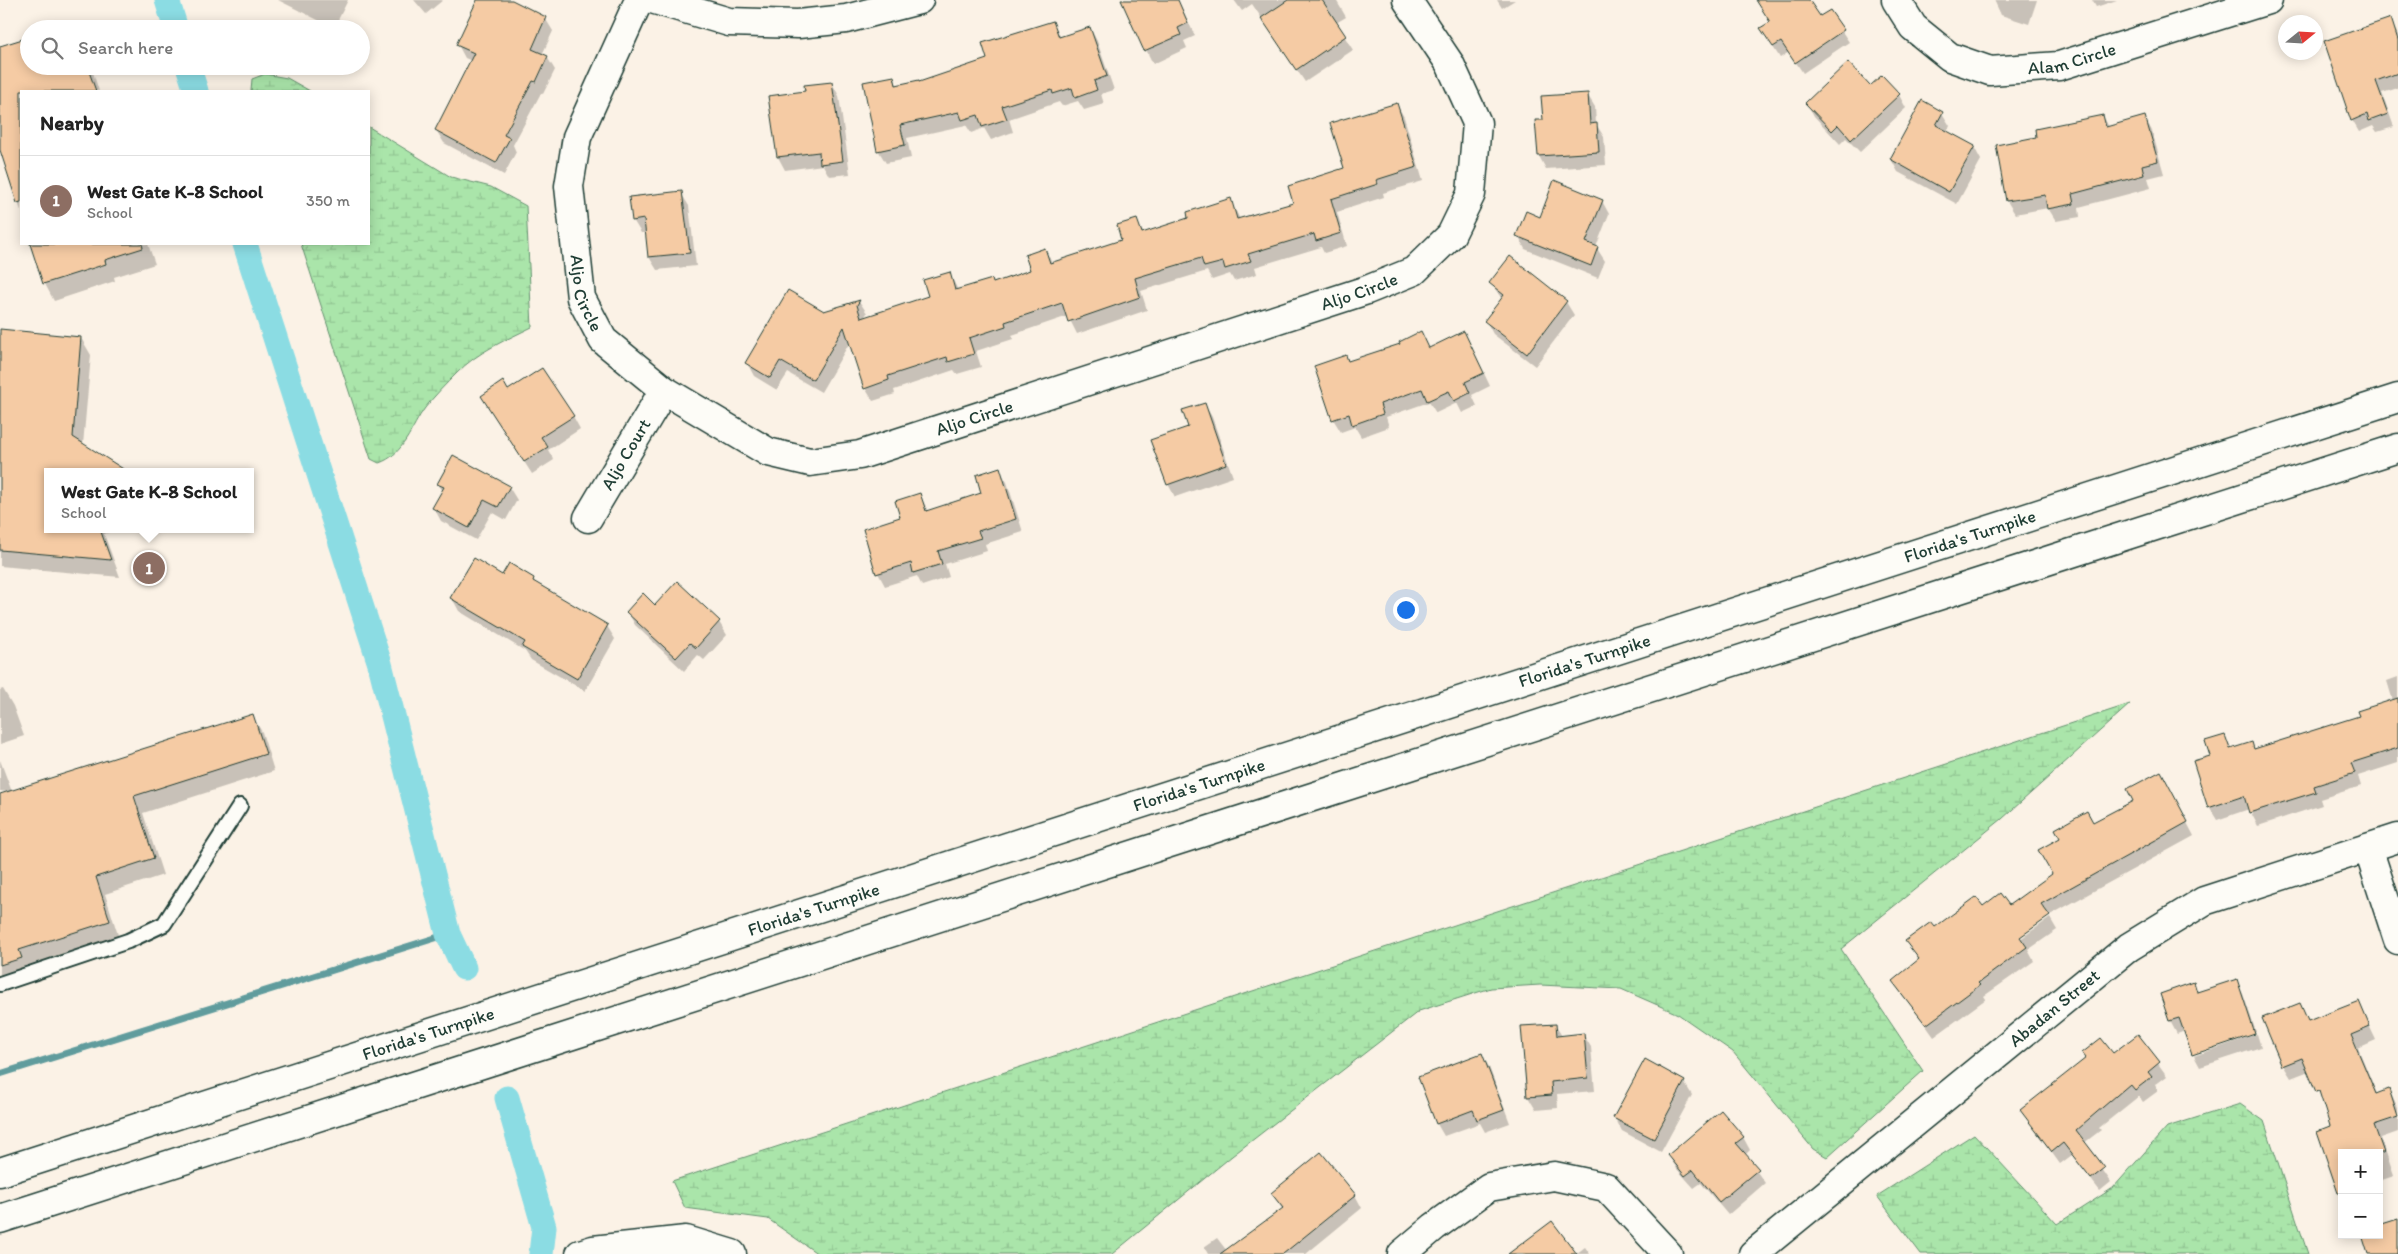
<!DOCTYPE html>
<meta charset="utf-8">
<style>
:root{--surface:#fff;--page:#f6f6f6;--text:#222;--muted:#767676;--line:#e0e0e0;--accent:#1f3d34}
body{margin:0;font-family:Itim,sans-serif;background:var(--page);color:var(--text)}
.controls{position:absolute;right:15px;bottom:15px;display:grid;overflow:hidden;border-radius:0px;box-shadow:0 2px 12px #0003}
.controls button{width:45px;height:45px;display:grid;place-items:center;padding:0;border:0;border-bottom:1px solid var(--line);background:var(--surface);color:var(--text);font:25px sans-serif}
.compass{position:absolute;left:2278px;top:15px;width:45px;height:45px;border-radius:50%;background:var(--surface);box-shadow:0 2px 12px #0003;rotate:72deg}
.you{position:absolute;left:1405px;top:609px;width:18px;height:18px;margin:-12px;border:4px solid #fff;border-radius:50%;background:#1a73e8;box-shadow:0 0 0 8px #1a73e833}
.badge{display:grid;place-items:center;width:32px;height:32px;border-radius:50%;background:var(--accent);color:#fff;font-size:16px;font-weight:700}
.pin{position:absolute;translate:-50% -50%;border:2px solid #fff;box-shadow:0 1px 5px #0006}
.popup{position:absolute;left:44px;top:468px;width:210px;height:65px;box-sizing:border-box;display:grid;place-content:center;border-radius:0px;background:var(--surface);filter:drop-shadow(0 1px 4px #0005);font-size:16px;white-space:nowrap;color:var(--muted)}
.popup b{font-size:19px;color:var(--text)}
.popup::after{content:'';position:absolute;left:50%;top:100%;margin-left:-10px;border:10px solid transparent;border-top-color:var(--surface)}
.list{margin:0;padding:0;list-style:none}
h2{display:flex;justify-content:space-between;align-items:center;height:65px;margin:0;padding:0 20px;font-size:21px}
h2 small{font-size:16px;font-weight:400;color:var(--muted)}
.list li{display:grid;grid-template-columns:32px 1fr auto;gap:15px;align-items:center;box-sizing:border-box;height:90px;padding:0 20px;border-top:1px solid var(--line)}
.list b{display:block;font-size:19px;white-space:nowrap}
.list p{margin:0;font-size:16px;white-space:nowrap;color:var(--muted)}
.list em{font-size:16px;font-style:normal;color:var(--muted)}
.icon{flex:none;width:28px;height:28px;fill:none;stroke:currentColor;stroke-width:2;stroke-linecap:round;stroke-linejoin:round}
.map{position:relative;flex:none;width:2398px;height:1254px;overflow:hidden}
.search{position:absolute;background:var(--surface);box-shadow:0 2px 12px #0003;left:20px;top:20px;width:350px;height:55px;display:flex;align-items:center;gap:12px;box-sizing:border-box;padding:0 18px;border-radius:28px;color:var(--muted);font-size:19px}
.panel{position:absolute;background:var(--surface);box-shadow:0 2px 12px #0003;left:20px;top:90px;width:350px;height:155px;border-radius:0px}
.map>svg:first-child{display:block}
.wetland{fill:url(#wetland-marsh);stroke:#64916f}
.shadow{fill:#0003}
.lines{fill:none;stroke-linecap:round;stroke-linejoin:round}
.stream{stroke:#609c9d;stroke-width:7}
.canal{stroke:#8bdce3;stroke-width:25}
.building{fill:#f5cba4;stroke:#1f3d34}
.service-casing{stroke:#1f3d34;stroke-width:18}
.minor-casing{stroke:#1f3d34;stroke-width:31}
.motorway-casing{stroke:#1f3d34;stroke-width:31}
.service{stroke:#fdfcf7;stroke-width:14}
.minor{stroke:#fdfcf7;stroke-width:28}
.motorway{stroke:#fdfcf7;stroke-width:28}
.labels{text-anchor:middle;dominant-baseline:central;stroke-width:4;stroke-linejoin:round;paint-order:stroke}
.street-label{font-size:18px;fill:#1f3d34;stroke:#fdfcf7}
</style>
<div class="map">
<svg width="2398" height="1254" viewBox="0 0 2398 1254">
<defs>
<pattern id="wetland-marsh" width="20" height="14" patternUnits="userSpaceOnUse" patternTransform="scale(1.25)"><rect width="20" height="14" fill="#aae5aa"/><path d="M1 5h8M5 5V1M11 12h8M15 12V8" fill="none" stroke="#92c593"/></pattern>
</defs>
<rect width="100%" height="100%" fill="#fbf2e6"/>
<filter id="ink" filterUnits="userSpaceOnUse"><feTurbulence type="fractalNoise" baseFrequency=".02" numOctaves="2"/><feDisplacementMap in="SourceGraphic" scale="10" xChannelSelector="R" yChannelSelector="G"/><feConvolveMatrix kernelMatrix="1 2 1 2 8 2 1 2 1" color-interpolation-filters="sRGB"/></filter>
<g filter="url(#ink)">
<!-- wetland -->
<path class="wetland" d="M265 74 287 78 310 91H251L252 79Z
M369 127 451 177 491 187 526 206 532 327C506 340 477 352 457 373 446 384 434 396 425 408 411 427 404 455 379 463L371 459 301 244H369Z
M2130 704 2002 819 1841 949 1923 1071 1827 1157 1813 1149 1733 1052 1678 1014 1621 989 1540 985 1491 988 1419 1011 1232 1156 1112 1254H818L768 1219 685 1208 672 1181Z
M2240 1104 2264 1121 2308 1254H1921L1877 1196 1974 1134 2057 1224 2113 1188 2167 1127Z"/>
<!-- shadow -->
<path class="shadow" d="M278 0H348L334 28Z
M414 0H443L426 14Z
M479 0H509L545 18 553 31 542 55 547 57 555 70 543 94 541 93 513 145 516 152 504 175 444 143 436 130 472 61 465 58 458 45Z
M1122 0H1178L1195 36 1184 41 1187 48 1153 64Z
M1234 0H1336L1346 17 1336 23 1353 50 1305 82 1252 4 1242 11Z
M1497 0H1515L1502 8Z
M1771 0H1808L1820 18 1829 12 1849 42 1803 73 1789 52 1780 58 1768 39Z
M1994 0H2037L2029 24 2001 15Z
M2092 0H2117L2096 7Z
M2390 20 2398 35V88L2382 93 2394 127 2377 132 2373 126 2359 132 2352 120Z
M1053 22 1061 38 1090 28 1097 41 1114 90 1101 94 1104 104 1084 110 1078 101 1062 106 1059 102 1009 119 1013 132 991 140 984 128 971 133 966 125 907 138 911 158 886 163 878 150 893 77 898 86 919 83 989 60Z
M0 47 29 66H91L99 91H21V211L0 146Z
M832 83 839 96 850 174 829 176 823 165 785 170 778 157 770 97 806 93Z
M1870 88 1899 95 1906 108 1860 152 1846 138 1840 144 1814 116 1807 103Z
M1587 94 1595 107 1596 124 1604 137 1606 165 1546 169 1539 156 1544 121Z
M1397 105 1404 117 1423 181 1383 193 1384 197 1337 212 1347 246 1324 253 1321 247 1255 267 1257 274 1234 281 1230 274 1212 280 1207 271 1141 291 1147 310 1077 334 1068 316 1012 335 1013 339 976 351 981 367 957 374 954 370 894 390 895 394 873 401 865 388 850 342 821 392 788 373 777 390 754 376 747 363 824 312 859 301 867 313 864 318 929 297 949 273 958 290 993 284 1032 270 1045 250 1053 264 1123 241 1136 220 1144 234 1190 219 1230 200 1240 219 1294 204 1346 169Z
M1942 113 1950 126 1947 132 1974 147 1981 160 1957 204 1898 172 1891 159Z
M2103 116 2109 127 2145 118 2152 131 2164 174 2148 178 2151 188 2079 207 2080 217 2056 221 2048 208 2015 214 2007 201 1997 146 2038 138Z
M681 193 689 206 696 266 657 270 649 257 647 233H641L633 220Z
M1602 201 1609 214 1596 247 1605 261 1598 278 1525 249 1518 236 1541 218Z
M32 244H148L155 264 114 277 115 281 54 301 45 284Z
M1510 258 1566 302 1574 315 1535 366 1493 334 1486 321 1502 299 1491 283Z
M0 331 81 338 91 355 83 445 48 472V529H118L104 534 120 577 0 566Z
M1471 346 1490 386 1472 395 1477 406 1462 413 1457 403 1436 413 1429 402 1386 417 1389 427 1361 437 1355 427 1341 432 1333 419 1346 356 1349 362 1430 349Z
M508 391 573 416 580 429 548 450 554 460 532 474 490 409Z
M1204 404 1212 417 1233 477 1175 497 1168 484Z
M999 469 1007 482 1023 532 985 544 987 551 945 564 949 577 922 586 917 576 885 586 878 573 902 518 920 495 928 511 983 494Z
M438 484 509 487 517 500 506 520 492 512 476 540 441 521 434 508 443 491Z
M503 576 533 579 537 585 607 626 615 639 585 691 531 660 525 651 459 611 452 598Z
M677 583 719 622 727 635 704 660 698 655 684 671 635 625 628 612 655 607Z
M2398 677V763L2358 776 2361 786 2320 799 2322 805 2258 826 2249 809 2217 820 2209 807 2212 757 2224 736 2232 750 2251 743 2255 750 2361 717 2393 701 2387 681Z
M3 689 13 706 24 736 0 744V690Z
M252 715 262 732 274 771 143 813 163 875 105 894 119 938 0 985V796L11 792 0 791V760L12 792Z
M2168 786 2194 836 2050 915 2015 940 2016 942 2050 918 2057 930 2028 950 2034 961 1984 996 1986 999 1934 1037 1894 981 1919 961 1907 941 1982 908 2008 907 2053 875 2093 824Z
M2236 981 2243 994 2256 1032 2194 1053V1055L2185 1031 2177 1034 2170 1021 2161 994 2193 984 2199 993Z
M2358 1002 2376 1040 2358 1048 2377 1094 2389 1090 2398 1109V1132L2381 1138 2394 1176 2379 1181V1153L2332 1127 2324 1103 2309 1071 2291 1078 2283 1065 2300 1004 2309 1022Z
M1555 1025 1562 1036 1583 1034 1591 1047 1595 1091 1557 1094 1558 1108 1536 1110 1528 1097 1522 1028Z
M2257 1034 2261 1047 2200 1067 2194 1056Z
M2138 1036 2167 1076 2155 1085 2158 1091 2143 1102 2139 1096 2099 1128 2101 1130 2084 1143 2111 1182 2100 1191 2072 1155 2060 1164 2021 1110 2113 1055Z
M1481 1054 1489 1067 1510 1123 1485 1132 1480 1123 1444 1136 1437 1124Z
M1684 1082 1692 1095 1661 1152 1622 1131 1615 1118Z
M1743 1137 1750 1150 1745 1155 1765 1183 1728 1215 1701 1183 1694 1188 1677 1169 1669 1156Z
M1272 1194 1355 1195 1362 1208 1306 1254H1208L1204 1247 1217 1238 1227 1251 1283 1210Z
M1585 1247 1590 1254H1576Z"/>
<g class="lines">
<!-- stream -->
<path class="stream" d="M0 1074 448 934"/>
<!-- canal -->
<path class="canal" d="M167 0 176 29
M188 66 196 91
M245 244 380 664 448 934 464 968
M507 1098 544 1227 541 1254"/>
</g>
<!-- building -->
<path class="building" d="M477 0H512L546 17 532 49 548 56 536 82 533 81 504 135 510 138 496 163 435 130 474 53 456 45Z
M1121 0H1178L1188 23 1178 28 1181 35 1144 51Z
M1288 0H1322L1346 36 1296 70 1261 18Z
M1756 0H1809L1820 16 1830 10 1844 30 1795 63 1781 42 1773 47 1760 28 1770 22Z
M2391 18 2398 40V73L2376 81 2388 114 2369 121 2367 114 2351 121 2324 41Z
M1053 21 1059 37 1090 27 1107 76 1094 81 1097 90 1075 98 1072 88 1053 94 1052 90 1002 106 1007 119 982 127 978 115 962 120 959 112 900 125 905 145 877 151 863 82 894 76 896 85 919 80V82L987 59 982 43Z
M29 37V66H87L96 91H21V202L17 203 0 150V46Z
M1848 62 1870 86 1882 75 1900 94 1851 140 1838 125 1832 131 1805 103Z
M832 82 843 161 820 164 819 152 777 157 768 96 805 91 804 85Z
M1588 93 1590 124 1597 123 1599 152 1538 156 1535 120H1543L1541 96Z
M1922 100 1943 112 1936 125 1975 146 1949 192 1890 159Z
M1397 103 1417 167 1376 180 1378 184 1331 199 1341 233 1316 241 1314 234 1248 254 1251 261 1225 269 1223 262 1204 267 1201 258 1135 278 1140 297 1068 322 1062 303 1005 322 1006 326 969 338 974 354 948 362 947 357 888 376 889 380 864 389 844 327 813 380 780 361 770 378 745 363 788 290 824 311 860 300 857 305 861 318 928 296 923 280 950 272 955 290 992 279 993 283 1030 270 1025 255 1045 248 1050 263 1121 240 1117 225 1137 219 1142 233 1188 218 1187 212 1231 198 1237 219 1293 203 1288 186 1344 168 1330 123Z
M2103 115 2106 127 2145 116 2158 161 2142 165 2144 175 2072 194 2074 204 2047 209 2045 195 2006 201 1996 145 2036 137 2035 129Z
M1554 180 1603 200 1586 242 1598 247 1591 266 1516 236 1526 211 1540 217Z
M682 191 690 253 648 257 644 219 632 221 629 197Z
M30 244H142L143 248 105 260 106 264 43 284Z
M1510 256 1567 301 1527 354 1484 321 1504 295 1489 283Z
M0 329 81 337 73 437 128 472H48V529H100L111 560 0 550Z
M1421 331 1429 348 1464 331 1484 373 1465 382 1470 393 1454 401 1449 391 1427 401 1422 389 1380 404 1383 414 1352 425 1349 414 1332 420 1314 366 1346 355 1348 361 1400 344 1399 342Z
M542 368 574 416 541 437 548 447 524 462 481 396 503 381 508 390Z
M1205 403 1226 464 1167 485 1150 440 1188 427 1182 410Z
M453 455 510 486 498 507 484 500 469 528 432 508 444 487 437 484Z
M1000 467 1016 519 978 531 981 538 938 551 942 564 913 573 911 563 876 574 863 529 900 517 895 501 920 493 926 511 981 493 976 475Z
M474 558 502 575 509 563 534 578 533 581 608 625 577 679 522 647 525 642 450 598Z
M677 581 720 621 696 648 690 643 676 658 626 612 643 593 655 605Z
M2398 698V748L2351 763 2355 773 2314 786 2316 792 2249 813 2244 796 2208 808 2193 761 2210 756 2205 741 2225 735 2230 749 2252 742 2254 749 2359 716 2357 711Z
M253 714 266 754 134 796 154 858 96 877 110 921 19 950 22 958 0 965V794Z
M2161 771 2188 822 2041 904 2050 916 2020 937 2027 947 1978 983 1980 985 1926 1025 1892 981 1919 959 1905 941 1931 922 1935 927 1976 897 1983 906 2000 893 2009 905 2052 874 2038 850 2060 838 2055 829 2087 811 2093 822 2133 801 2127 789Z
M2237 979 2255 1034 2192 1055 2179 1018 2169 1021 2160 994 2194 982 2197 992Z
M2359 1001 2370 1027 2351 1035 2376 1094 2389 1089 2398 1117 2374 1125 2384 1153H2342V1193H2338L2317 1131 2330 1126 2319 1091 2316 1092 2302 1058 2282 1066 2262 1018 2300 1003 2308 1021Z
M1556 1024 1557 1036 1584 1033 1588 1078 1551 1082 1552 1095 1527 1097 1521 1026Z
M2138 1034 2160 1062 2148 1072 2152 1077 2135 1090 2130 1084 2076 1130 2105 1168 2091 1179 2063 1143 2052 1152 2020 1110 2086 1058 2082 1053 2101 1038 2113 1053Z
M1482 1053 1504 1110 1477 1120 1473 1110 1436 1124 1418 1077Z
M1645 1059 1685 1081 1654 1139 1613 1118Z
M1721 1110 1744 1137 1736 1143 1759 1169 1719 1202 1693 1170 1685 1176 1668 1155Z
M1321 1152 1356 1195 1283 1254H1220L1283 1208 1271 1193Z
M2398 1219V1254H2368L2362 1235H2379V1225Z
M1552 1221 1577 1254H1508Z"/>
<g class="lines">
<defs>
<path id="service" d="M0 984 128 941 164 924 240 806"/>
<g id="minor">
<path id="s1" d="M639 0 577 137 569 186 581 298 603 340 664 390 768 452 810 462 860 455 1367 290 1414 271 1451 235 1471 194 1477 123 1450 64 1407 0"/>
<path d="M655 0 729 22 798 24 846 19 919 0"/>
<path id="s2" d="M1896 0 1913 27 1950 57 1990 71 2059 66 2268 0"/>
<path id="s3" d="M588 518 664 390"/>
<path d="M2368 848 2398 940"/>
<path d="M580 1254 593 1250 686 1240 732 1254"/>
<path d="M1402 1254 1434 1227 1489 1187 1554 1176 1606 1187 1668 1254"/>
<path id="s4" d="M1753 1254 2129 947 2204 901 2398 838"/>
</g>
<g id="motorway">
<path id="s5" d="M0 1172 2398 398"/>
<path d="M0 1219 2398 448"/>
</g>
</defs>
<!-- service casing -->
<use href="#service" class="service-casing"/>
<!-- minor casing -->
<use href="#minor" class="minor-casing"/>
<!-- motorway casing -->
<use href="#motorway" class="motorway-casing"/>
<!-- service -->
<use href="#service" class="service"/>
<!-- minor -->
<use href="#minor" class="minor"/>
<!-- motorway -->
<use href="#motorway" class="motorway"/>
</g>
</g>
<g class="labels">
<!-- street labels -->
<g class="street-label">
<text stroke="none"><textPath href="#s2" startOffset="205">Alam Circle</textPath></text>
<text stroke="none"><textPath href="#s1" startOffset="1179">Aljo Circle</textPath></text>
<text stroke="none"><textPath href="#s1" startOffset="309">Aljo Circle</textPath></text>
<text stroke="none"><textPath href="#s1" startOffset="774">Aljo Circle</textPath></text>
<text stroke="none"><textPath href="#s3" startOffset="74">Aljo Court</textPath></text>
<text stroke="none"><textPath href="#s5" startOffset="2070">Florida's Turnpike</textPath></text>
<text stroke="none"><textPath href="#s5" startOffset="1665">Florida's Turnpike</textPath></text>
<text stroke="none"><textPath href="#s5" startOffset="1260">Florida's Turnpike</textPath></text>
<text stroke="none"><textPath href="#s5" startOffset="855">Florida's Turnpike</textPath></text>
<text stroke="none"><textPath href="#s4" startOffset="389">Abadan Street</textPath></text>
<text stroke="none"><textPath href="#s5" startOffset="450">Florida's Turnpike</textPath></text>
</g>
</g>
</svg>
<div class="controls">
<button>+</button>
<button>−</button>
</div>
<svg class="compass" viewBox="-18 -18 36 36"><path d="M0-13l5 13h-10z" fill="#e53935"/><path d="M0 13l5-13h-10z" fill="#767676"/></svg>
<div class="you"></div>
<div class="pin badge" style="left:149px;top:568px;background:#8d6e63">1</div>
<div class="popup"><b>West Gate K-8 School</b>School</div>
<div class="search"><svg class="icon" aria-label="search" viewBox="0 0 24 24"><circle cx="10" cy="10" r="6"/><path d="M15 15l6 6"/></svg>Search here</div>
<section class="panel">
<h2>Nearby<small></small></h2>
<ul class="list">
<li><span class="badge" style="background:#8d6e63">1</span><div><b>West Gate K-8 School</b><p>School</p></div><em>350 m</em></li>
</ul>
</section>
</div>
